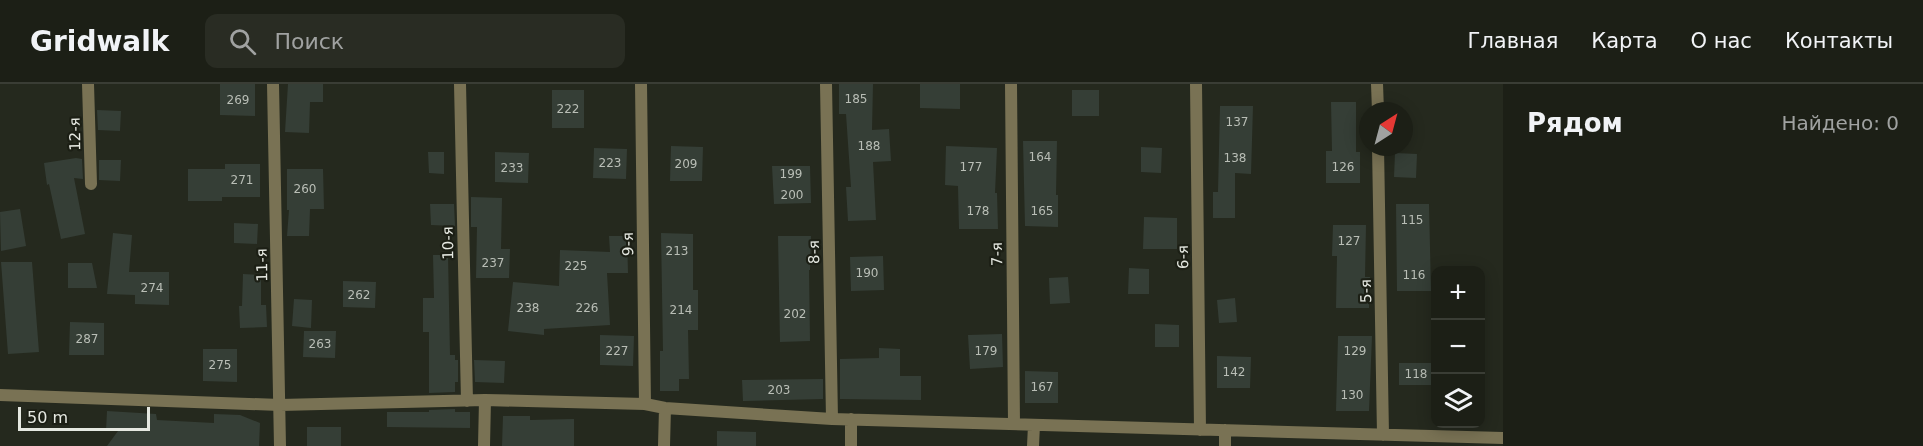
<!DOCTYPE html>
<html lang="ru">
<meta charset="utf-8">
<style>
:root{--surface:#1c1f16;--page:#292c23;--text:#f1f3f6;--muted:#a0a2a1;--line:#3a3d35}
body{margin:0;font-family:"DejaVu Sans",sans-serif;background:var(--page);color:var(--text)}
.controls{position:absolute;right:18px;bottom:18px;display:grid;overflow:hidden;border-radius:12px;box-shadow:0 3px 15px #0003}
.controls button{width:54px;height:54px;display:grid;place-items:center;padding:0;border:0;border-bottom:2px solid var(--line);background:var(--surface);color:var(--text);font:30px sans-serif}
.compass{position:absolute;left:1359px;top:18px;width:54px;height:54px;border-radius:50%;background:var(--surface);box-shadow:0 3px 15px #0003;rotate:36deg}
.scale{position:absolute;left:18px;bottom:15px;width:132px;box-sizing:border-box;padding-left:6px;border:3px solid #e5e8e1;border-top:0;font-size:16px;line-height:21px;white-space:nowrap;color:#e5e8e1;-webkit-text-stroke:4px #1c1f15;paint-order:stroke}
.list{margin:0;padding:0;list-style:none}
h2{display:flex;justify-content:space-between;align-items:center;height:78px;margin:0;padding:0 24px;font-size:26px}
h2 small{font-size:20px;font-weight:400;color:var(--muted)}
.icon{flex:none;width:33px;height:33px;fill:none;stroke:currentColor;stroke-width:2;stroke-linecap:round;stroke-linejoin:round}
.map{position:relative;flex:none;width:1503px;height:362px;overflow:hidden}
header{display:flex;align-items:center;gap:36px;box-sizing:border-box;height:84px;padding:0 30px;background:var(--surface);border-bottom:2px solid var(--line)}
header strong{font-size:28px}
nav{display:flex;gap:33px;margin-inline-start:auto;font-size:21px}
.search{width:420px;height:54px;background:var(--page);display:flex;align-items:center;gap:15px;box-sizing:border-box;padding:0 21px;border-radius:12px;color:var(--muted);font-size:22px}
main{display:flex}
aside{flex:1;background:var(--surface)}
.map>svg:first-child{display:block}
.building{fill:#353e36}
.lines{fill:none;stroke-linecap:round;stroke-linejoin:round}
.minor{stroke:#797254;stroke-width:12}
.labels{text-anchor:middle;dominant-baseline:central;stroke-width:4.5;stroke-linejoin:round;paint-order:stroke}
.number-label{font-size:12px;fill:#b9beb6}
.street-label{font-size:15px;fill:#e5e8e1;stroke:#1c1f15}
</style>
<header>
<strong>Gridwalk</strong>
<div class="search"><svg class="icon" aria-label="search" viewBox="0 0 24 24"><circle cx="10" cy="10" r="6"/><path d="M15 15l6 6"/></svg>Поиск</div>
<nav><a>Главная</a><a>Карта</a><a>О нас</a><a>Контакты</a></nav>
</header>
<main>
<div class="map">
<svg width="1503" height="362" viewBox="0 0 1503 362">
<rect width="100%" height="100%" fill="#25291e"/>
<!-- building -->
<path class="building" d="M220 0H255V32L220 31Z
M288 0H323V18H310L309 49 285 48Z
M839 0H873L872 46 889 45 891 77 873 78 876 136 848 137 846 103H851L846 30H839Z
M920 0H960V25L920 24Z
M552 6H584V44H552Z
M1072 6H1099V32H1072Z
M1331 18H1356V68H1360V99H1326V67H1332Z
M1220 22H1253L1251 90 1235 89V134H1213V108H1218Z
M97 26 121 27 120 47 98 46Z
M1023 57H1057L1056 111H1058V143L1025 142Z
M671 62 703 63 702 97H670Z
M946 62 997 64 995 109H997L998 145H959L958 102 945 101Z
M1141 63 1162 64 1161 89 1141 88Z
M594 64 627 65 626 95 593 94Z
M428 68H444V90L429 89Z
M495 68 529 69 528 99 495 98Z
M1395 69 1417 70 1416 94 1394 93Z
M76 74 82 75 83 95 74 94 85 150 61 155 49 100 47 101 44 79Z
M99 76H121L120 97 99 96Z
M225 80H260V113H222V117H188V85H225Z
M772 82H810L811 119 774 120Z
M287 85H323L324 125H310L309 152H287L289 126H287Z
M471 113 502 114 501 165H510L509 194H476L477 143H471Z
M430 120H454L455 142 431 141Z
M1396 120H1429L1431 207H1397Z
M20 125 26 162 1 167 0 128Z
M1144 133 1177 134V165H1143Z
M234 139 258 140 257 160 234 159Z
M1333 141H1366L1365 193H1370L1369 224H1336L1337 172H1332Z
M113 149 132 151 129 188H169V221L135 220V211L107 210Z
M661 149 693 150V206H698V246H688L689 295H679V307H660V267H663Z
M609 152H627L628 189H607L610 241 544 245V251L508 247 513 198 559 202 560 166 610 168Z
M778 152H811L810 186H809L810 257 780 258Z
M433 171H448L450 271H455V276H458V298H455V308L429 309V248H423V214H434Z
M883 172 884 206 851 207 850 173Z
M1 178H32L39 268 8 270Z
M68 179H92L97 204H68Z
M1129 184 1149 185V210H1128Z
M243 190 261 191V221H266L267 243 240 244 239 222H242Z
M1068 193 1070 219 1050 220 1049 194Z
M343 197 376 198 375 224 343 223Z
M1235 214 1237 238 1219 239 1217 216Z
M294 215 312 216 311 244 292 242Z
M70 238 104 239V271H69Z
M1155 240 1179 241V263H1155Z
M304 247H336L335 274 303 273Z
M1002 250 1003 283 970 285 968 251Z
M600 251 634 252 633 282 600 281Z
M1338 252H1372L1369 327H1336Z
M879 264 900 265V292H921V316L840 315V275L879 274Z
M203 265H237V298L203 297Z
M1217 272 1251 273 1250 304H1217Z
M474 276 505 277 504 299 475 298Z
M1399 279H1433V301H1399Z
M1025 287 1058 288V319H1025Z
M823 295V315L743 317 742 296Z
M455 325V328H470V344L387 343V328H429V326Z
M107 327 156 330 157 336 214 339V330L240 331 260 339 259 362H107L118 347H106Z
M503 332H530V336L574 335V362H502Z
M307 343H341V362H307Z
M717 347 756 348V362H717Z"/>
<g class="lines">
<!-- minor -->
<path class="minor" d="M88 0 91 100
M273 0 280 362
M460 0 467 317
M641 0 645 320
M826 0 832 335
M1011 0 1014 340
M1196 0 1200 346
M1377 0 1378 27
M1378 63 1383 351
M0 311 280 321 485 316 645 320 665 324 832 335 1503 354
M484 362 485 316
M664 362 665 324
M851 362V335
M1033 362 1034 341
M1225 362V346"/>
</g>
<g class="labels">
<!-- number labels -->
<g class="number-label">
<text x="856" y="15">185</text>
<text x="238" y="16">269</text>
<text x="568" y="25">222</text>
<text x="1237" y="38">137</text>
<text x="869" y="62">188</text>
<text x="1040" y="73">164</text>
<text x="1235" y="74">138</text>
<text x="610" y="79">223</text>
<text x="686" y="80">209</text>
<text x="971" y="83">177</text>
<text x="1343" y="83">126</text>
<text x="512" y="84">233</text>
<text x="791" y="90">199</text>
<text x="242" y="96">271</text>
<text x="305" y="105">260</text>
<text x="792" y="111">200</text>
<text x="978" y="127">178</text>
<text x="1042" y="127">165</text>
<text x="1412" y="136">115</text>
<text x="1349" y="157">127</text>
<text x="677" y="167">213</text>
<text x="493" y="179">237</text>
<text x="576" y="182">225</text>
<text x="867" y="189">190</text>
<text x="1414" y="191">116</text>
<text x="152" y="204">274</text>
<text x="359" y="211">262</text>
<text x="528" y="224">238</text>
<text x="587" y="224">226</text>
<text x="681" y="226">214</text>
<text x="795" y="230">202</text>
<text x="87" y="255">287</text>
<text x="320" y="260">263</text>
<text x="617" y="267">227</text>
<text x="986" y="267">179</text>
<text x="1355" y="267">129</text>
<text x="220" y="281">275</text>
<text x="1234" y="288">142</text>
<text x="1416" y="290">118</text>
<text x="1042" y="303">167</text>
<text x="779" y="306">203</text>
<text x="1352" y="311">130</text>
</g>
<!-- street labels -->
<g class="street-label">
<text transform="translate(75 50) rotate(-91)">12-я</text>
<text transform="translate(448 159) rotate(-91)">10-я</text>
<text transform="translate(628 160) rotate(-91)">9-я</text>
<text transform="translate(814 168) rotate(-91)">8-я</text>
<text transform="translate(997 170) rotate(-91)">7-я</text>
<text transform="translate(1183 173) rotate(-91)">6-я</text>
<text transform="translate(262 181) rotate(-91)">11-я</text>
<text transform="translate(1366 207) rotate(-91)">5-я</text>
</g>
</g>
</svg>
<div class="controls">
<button>+</button>
<button>−</button>
<button><svg class="icon" aria-label="layers" viewBox="0 0 24 24"><path d="M12 4l9 5-9 5-9-5zM3 14l9 5 9-5"/></svg></button>
</div>
<svg class="compass" viewBox="-18 -18 36 36"><path d="M0-13l5 13h-10z" fill="#e53935"/><path d="M0 13l5-13h-10z" fill="#a0a2a1"/></svg>
<div class="scale">50 m</div>
</div>
<aside>
<h2>Рядом<small>Найдено: 0</small></h2>
<ul class="list">
</ul>
</aside>
</main>
